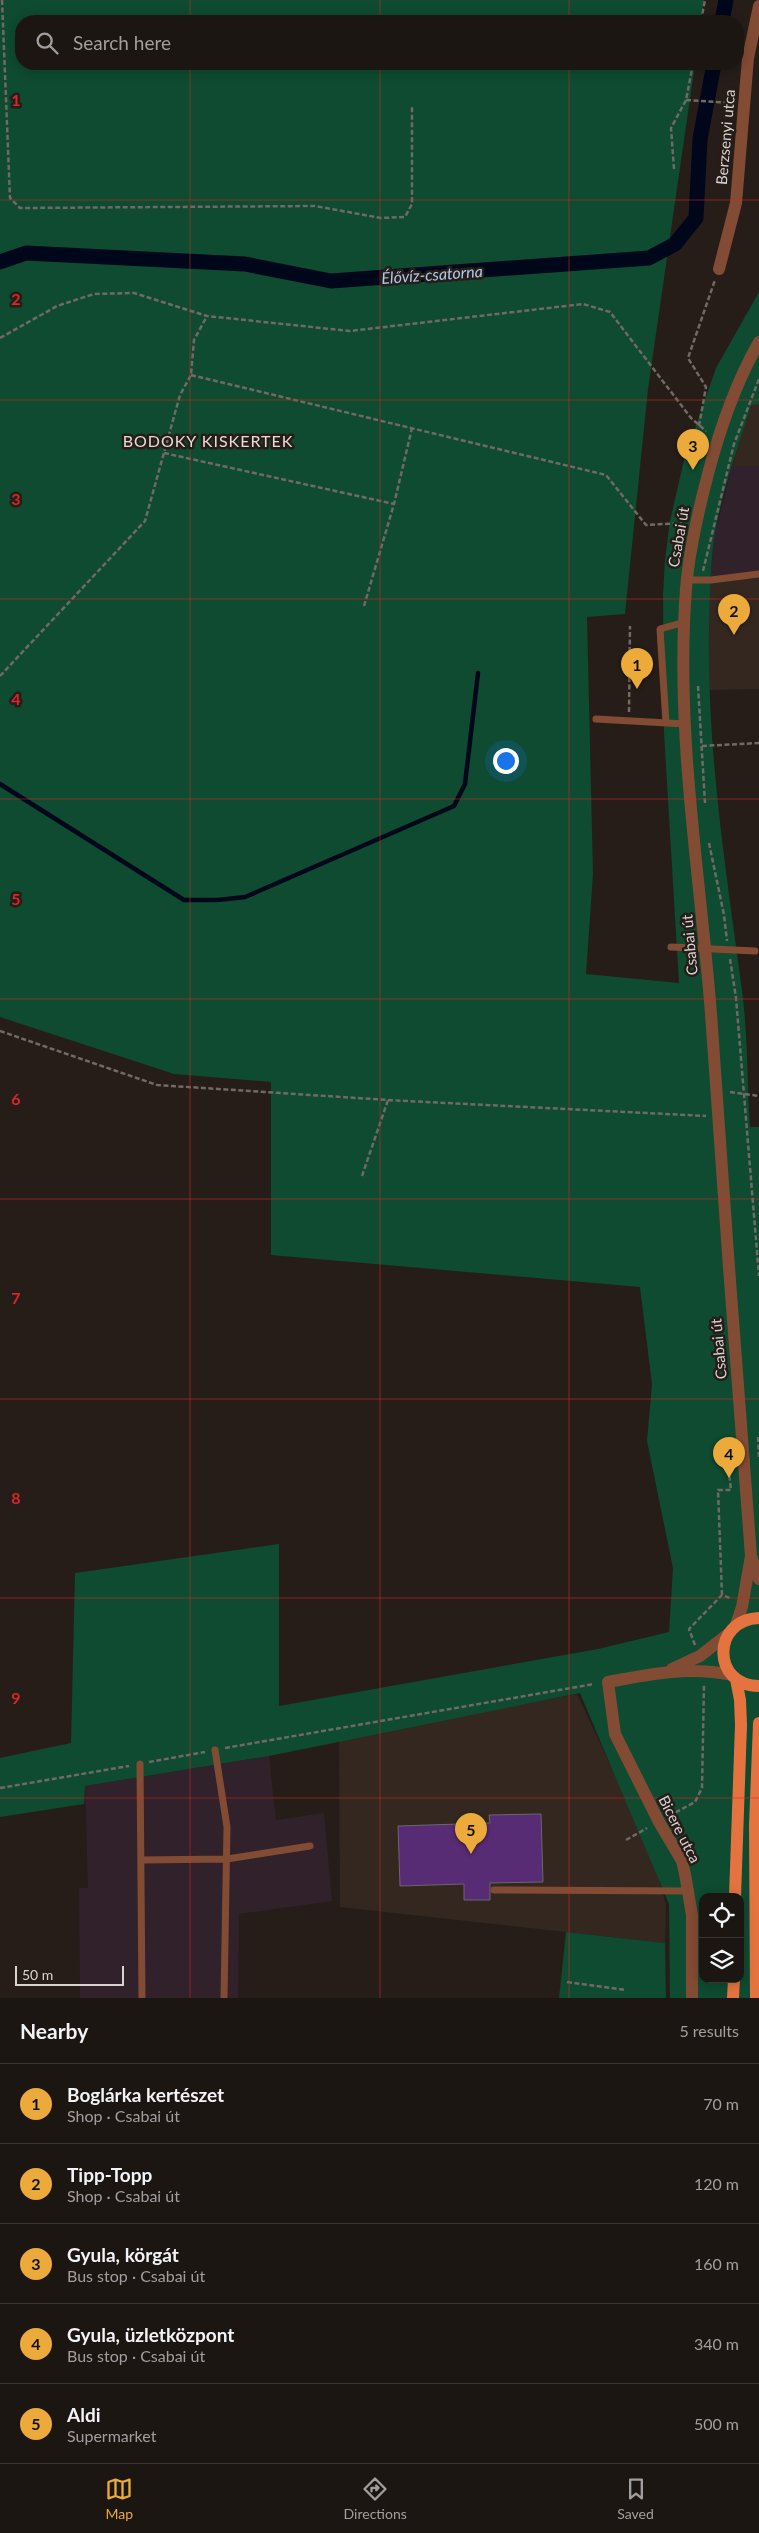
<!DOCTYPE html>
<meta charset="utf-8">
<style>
:root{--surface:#1c1613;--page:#292321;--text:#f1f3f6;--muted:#a09fa0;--line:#3a3533;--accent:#ebaa39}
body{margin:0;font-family:Lato,sans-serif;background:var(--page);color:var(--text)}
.controls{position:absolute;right:15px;bottom:15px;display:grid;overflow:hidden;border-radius:10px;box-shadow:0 2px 12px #0003}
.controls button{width:45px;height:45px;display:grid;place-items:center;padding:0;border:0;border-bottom:1px solid var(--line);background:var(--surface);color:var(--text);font:25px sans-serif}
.scale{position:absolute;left:15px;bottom:12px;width:109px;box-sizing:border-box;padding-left:5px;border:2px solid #d9d3d0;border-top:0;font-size:14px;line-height:18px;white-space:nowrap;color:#d9d3d0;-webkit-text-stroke:4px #261d19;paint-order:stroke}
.you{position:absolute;left:505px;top:760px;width:18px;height:18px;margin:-12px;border:4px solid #fff;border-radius:50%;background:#1a73e8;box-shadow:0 0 0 8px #1a73e833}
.badge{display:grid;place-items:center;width:32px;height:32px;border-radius:50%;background:var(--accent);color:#111;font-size:16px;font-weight:700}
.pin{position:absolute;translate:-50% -41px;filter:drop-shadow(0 1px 2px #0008)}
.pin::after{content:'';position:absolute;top:26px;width:18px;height:15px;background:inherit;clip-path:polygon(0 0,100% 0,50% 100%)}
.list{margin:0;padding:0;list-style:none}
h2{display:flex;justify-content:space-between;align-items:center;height:65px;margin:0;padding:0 20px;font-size:21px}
h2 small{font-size:16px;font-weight:400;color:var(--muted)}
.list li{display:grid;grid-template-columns:32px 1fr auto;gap:15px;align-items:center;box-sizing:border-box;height:80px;padding:0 20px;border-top:1px solid var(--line)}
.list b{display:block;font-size:19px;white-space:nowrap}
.list p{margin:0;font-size:16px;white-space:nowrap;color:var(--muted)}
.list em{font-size:16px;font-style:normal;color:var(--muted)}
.icon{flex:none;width:28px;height:28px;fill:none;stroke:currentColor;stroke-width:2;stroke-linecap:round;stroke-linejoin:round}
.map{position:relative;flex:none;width:759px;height:1998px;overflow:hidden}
.search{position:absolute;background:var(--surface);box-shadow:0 2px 12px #0003;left:15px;right:15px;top:15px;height:55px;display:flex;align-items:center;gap:12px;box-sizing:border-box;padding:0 18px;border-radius:20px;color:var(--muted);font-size:19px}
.sheet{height:465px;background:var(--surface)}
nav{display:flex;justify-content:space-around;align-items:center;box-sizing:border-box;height:70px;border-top:1px solid var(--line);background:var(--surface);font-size:14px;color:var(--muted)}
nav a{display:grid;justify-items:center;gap:2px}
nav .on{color:var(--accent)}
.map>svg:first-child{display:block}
.built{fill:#342720}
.industrial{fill:#31212a}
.green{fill:#0e4b30;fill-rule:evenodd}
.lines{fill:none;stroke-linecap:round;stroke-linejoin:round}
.stream{stroke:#00071a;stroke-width:4.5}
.canal{stroke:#00071a;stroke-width:15}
.building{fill:#582c74;stroke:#6b666f}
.path{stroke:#706965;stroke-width:2.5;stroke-dasharray:5 2.5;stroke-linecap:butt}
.service{stroke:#824b34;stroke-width:7}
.minor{stroke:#824b34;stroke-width:12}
.tertiary{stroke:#824b34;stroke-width:12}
.primary{stroke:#e5733f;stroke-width:12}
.grid{fill:none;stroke:#d62828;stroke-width:1;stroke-opacity:0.55}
.labels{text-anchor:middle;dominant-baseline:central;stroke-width:5;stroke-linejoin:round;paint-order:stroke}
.street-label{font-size:15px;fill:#d9d3d0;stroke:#261d19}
.water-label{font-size:16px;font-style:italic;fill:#abcbef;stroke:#261d19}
.neighbourhood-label{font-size:16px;letter-spacing:1px;fill:#e7dbd6;stroke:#261d19}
.grid-label{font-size:16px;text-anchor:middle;font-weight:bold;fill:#d62828;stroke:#261d19;stroke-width:5;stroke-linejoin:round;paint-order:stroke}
</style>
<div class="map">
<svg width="759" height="1998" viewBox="0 0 759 1998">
<rect width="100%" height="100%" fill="#261d19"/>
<!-- built -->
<path class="built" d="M751 404H759V466H732Z
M759 578V689L708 690 710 581Z
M577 1694 651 1852 666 1905 665 1943 340 1907 339 1737Z"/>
<!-- industrial -->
<path class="industrial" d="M732 466H759V578L710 581 714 538Z
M269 1756 276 1820 324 1813 332 1901 239 1914 238 1998H80L79 1888H88L85 1786Z"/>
<!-- green -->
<path class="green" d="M0 0H704L701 21H21V64H695L648 389 625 614 587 617 593 874 586 974 679 983 664 733 663 594 665 560 670 521 684 460 716 368 759 292V404L751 405C738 448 721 494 714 539 710 569 710 600 709 630 707 753 726 869 742 991 748 1035 747 1082 750 1127H759V1998H670L669 1904 580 1693 269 1756 85 1786 84 1804 0 1817V1758L71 1743 75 1573 279 1544V1706L598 1649 669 1632 673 1568 647 1441 652 1384 640 1287 271 1255V1082L174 1074 0 1017ZM703 1897H740V1979H703Z
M566 1932 665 1943 666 1998H559Z"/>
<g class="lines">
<!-- stream -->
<path class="stream" d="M0 784 184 900H218L245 897 454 806 465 784 478 673"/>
<!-- canal -->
<path class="canal" d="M722 21 726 0
M0 262 26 253 245 264 331 281 649 258 675 244 696 218 700 139 714 64"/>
</g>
<!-- building -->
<path class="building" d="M541 1814 543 1882 490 1883V1900H464V1884L400 1886 398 1826 490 1823 489 1815Z"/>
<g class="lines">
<!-- path -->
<path class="path" d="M2 0 10 198 20 208 315 206 381 218 405 217 412 204V105
M701 21 705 0
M686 100 731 103
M674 169 671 128 686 100 693 64
M0 338 57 306 94 294 134 293 207 316 350 331 583 304 610 312 691 418 706 431
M191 375 606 475 646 525 682 523
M699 426 706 387 688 358 715 280
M164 453 394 504
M703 571 734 444 759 379
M364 606 394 504 412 428
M0 676 145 521 180 395 191 375 194 340 207 316
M698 686 705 803
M629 712 630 626
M702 746 759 743
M709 843 724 915 727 941
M730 959 736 998 759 1276
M0 1031 157 1085 388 1100 706 1116
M730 1092 759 1096
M362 1176 388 1100
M758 1437 759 1458
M722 1595 718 1490H731L727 1455
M695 1645 689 1629 722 1595 730 1598
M225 1748 594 1684
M149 1762 205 1752
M0 1788 129 1766
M669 1816 695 1802 702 1788 704 1684
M626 1840 647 1828
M567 1982 626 1990"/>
<!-- service -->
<path class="service" d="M687 580H711L759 574
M596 719 685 724
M666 723 660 629 685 622
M671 947 755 951
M215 1750 227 1827 224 1998
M140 1764 142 1998
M141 1860 227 1859 310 1846
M494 1890 688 1891"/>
<!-- minor -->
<path class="minor" d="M719 269 736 203 748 58 759 6
M672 1669 700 1656 728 1634
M692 1998V1915L685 1874 682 1861 659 1822 615 1734 608 1682C650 1674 689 1666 732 1675"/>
<!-- tertiary -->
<path class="tertiary" d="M759 342C735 384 720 428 708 474 698 512 689 550 686 589 675 731 700 873 711 1014 724 1195 736 1375 751 1556L759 1579
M736 1625 742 1607 751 1556"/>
<!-- primary -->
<path class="primary" d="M759 1618C711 1620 712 1686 759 1686
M735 1897 741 1725 740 1700 736 1679
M733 1998 734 1979
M756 1998 755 1825 759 1723"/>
</g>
<!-- grid -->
<path class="grid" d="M190 0V21M380 0V21M569 0V21M190 64V1998M380 64V1998M569 64V1998M0 200H759M0 400H759M0 599H759M0 799H759M0 999H759M0 1199H759M0 1399H759M0 1598H759M0 1798H759"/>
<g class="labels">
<!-- street labels -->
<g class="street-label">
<text transform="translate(725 137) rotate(-85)">Berzsenyi utca</text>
<text transform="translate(678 537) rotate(-80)">Csabai út</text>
<text transform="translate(689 945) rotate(-95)">Csabai út</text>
<text transform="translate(718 1349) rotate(-95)">Csabai út</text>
<text transform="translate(680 1829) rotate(63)">Bicere utca</text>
</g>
<!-- water labels -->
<g class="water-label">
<text transform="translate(432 274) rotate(-4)">Élővíz-csatorna</text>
</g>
<!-- neighbourhood labels -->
<g class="neighbourhood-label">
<text x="208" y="440">BODOKY KISKERTEK</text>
</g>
</g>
<g class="grid-label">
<text x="16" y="106">1</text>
<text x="16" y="305">2</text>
<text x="16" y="505">3</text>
<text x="16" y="705">4</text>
<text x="16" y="905">5</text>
<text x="16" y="1105">6</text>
<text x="16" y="1304">7</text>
<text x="16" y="1504">8</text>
<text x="16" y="1704">9</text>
</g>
</svg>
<div class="controls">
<button><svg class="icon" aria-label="locate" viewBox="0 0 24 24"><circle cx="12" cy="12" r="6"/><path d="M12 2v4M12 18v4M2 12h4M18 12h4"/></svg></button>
<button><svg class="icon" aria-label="layers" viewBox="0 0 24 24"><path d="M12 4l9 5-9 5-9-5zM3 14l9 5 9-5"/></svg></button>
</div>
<div class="scale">50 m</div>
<div class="you"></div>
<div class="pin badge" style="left:637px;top:689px">1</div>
<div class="pin badge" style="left:734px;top:635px">2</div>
<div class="pin badge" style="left:693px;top:470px">3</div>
<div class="pin badge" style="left:729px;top:1478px">4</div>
<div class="pin badge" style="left:471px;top:1854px">5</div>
<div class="search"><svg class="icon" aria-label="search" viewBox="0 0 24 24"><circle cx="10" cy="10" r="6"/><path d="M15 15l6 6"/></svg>Search here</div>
</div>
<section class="sheet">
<h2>Nearby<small>5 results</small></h2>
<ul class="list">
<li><span class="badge">1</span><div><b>Boglárka kertészet</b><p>Shop · Csabai út</p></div><em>70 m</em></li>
<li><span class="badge">2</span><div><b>Tipp-Topp</b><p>Shop · Csabai út</p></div><em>120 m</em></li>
<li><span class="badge">3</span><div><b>Gyula, körgát</b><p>Bus stop · Csabai út</p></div><em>160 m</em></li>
<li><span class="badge">4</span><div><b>Gyula, üzletközpont</b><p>Bus stop · Csabai út</p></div><em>340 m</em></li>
<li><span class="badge">5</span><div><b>Aldi</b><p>Supermarket</p></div><em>500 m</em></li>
</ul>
</section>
<nav>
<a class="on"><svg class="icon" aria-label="map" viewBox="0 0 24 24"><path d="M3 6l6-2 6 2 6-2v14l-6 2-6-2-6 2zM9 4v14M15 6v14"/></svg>Map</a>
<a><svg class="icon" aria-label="directions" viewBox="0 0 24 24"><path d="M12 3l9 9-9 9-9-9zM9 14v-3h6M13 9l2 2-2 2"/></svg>Directions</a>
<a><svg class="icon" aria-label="saved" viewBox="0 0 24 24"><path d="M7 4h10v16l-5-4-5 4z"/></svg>Saved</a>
</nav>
